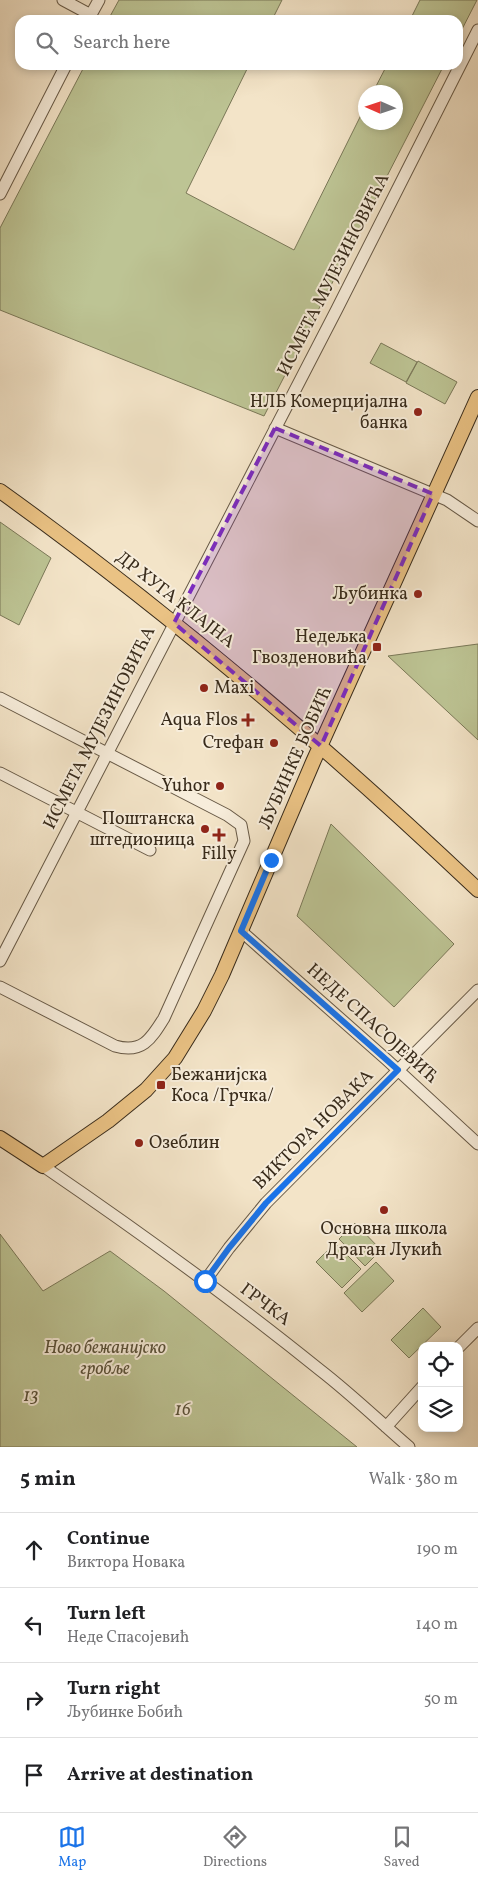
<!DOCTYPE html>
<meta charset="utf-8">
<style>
:root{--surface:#fff;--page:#f2f2f2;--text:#202124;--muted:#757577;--line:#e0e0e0;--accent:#1a73e8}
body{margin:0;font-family:Vollkorn,serif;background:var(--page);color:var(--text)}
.controls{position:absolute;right:15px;bottom:15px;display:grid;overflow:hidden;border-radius:10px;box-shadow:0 2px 8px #0003}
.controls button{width:45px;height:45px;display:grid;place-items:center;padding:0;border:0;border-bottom:1px solid var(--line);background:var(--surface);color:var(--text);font:25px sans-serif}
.compass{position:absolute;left:358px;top:85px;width:45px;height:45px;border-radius:50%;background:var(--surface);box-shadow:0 2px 8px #0003;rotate:273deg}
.stop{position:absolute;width:15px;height:15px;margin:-11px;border:4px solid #1a73e8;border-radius:50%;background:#fff}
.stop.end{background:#1a73e8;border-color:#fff;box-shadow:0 1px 5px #0008}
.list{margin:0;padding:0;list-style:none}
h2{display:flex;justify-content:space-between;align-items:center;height:65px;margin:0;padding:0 20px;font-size:21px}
h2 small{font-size:16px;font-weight:400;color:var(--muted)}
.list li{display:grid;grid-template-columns:32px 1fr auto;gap:15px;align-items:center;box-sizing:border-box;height:75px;padding:0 20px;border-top:1px solid var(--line)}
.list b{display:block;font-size:19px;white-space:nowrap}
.list p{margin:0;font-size:16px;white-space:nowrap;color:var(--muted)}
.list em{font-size:16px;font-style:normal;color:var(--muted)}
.icon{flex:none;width:28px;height:28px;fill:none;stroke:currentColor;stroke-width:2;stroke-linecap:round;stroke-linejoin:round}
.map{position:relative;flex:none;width:478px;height:1447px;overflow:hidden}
.search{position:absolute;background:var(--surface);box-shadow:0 2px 8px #0003;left:15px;right:15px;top:15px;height:55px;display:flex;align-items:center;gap:12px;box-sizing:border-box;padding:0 18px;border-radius:15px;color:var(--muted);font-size:19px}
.sheet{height:365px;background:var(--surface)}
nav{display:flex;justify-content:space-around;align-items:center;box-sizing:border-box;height:70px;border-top:1px solid var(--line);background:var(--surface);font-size:14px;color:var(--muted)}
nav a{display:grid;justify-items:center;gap:2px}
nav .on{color:var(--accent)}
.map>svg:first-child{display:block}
.green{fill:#bdc494;stroke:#7a7858}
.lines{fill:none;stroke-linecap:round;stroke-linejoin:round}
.minor-casing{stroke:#675946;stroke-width:13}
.major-casing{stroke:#382b1b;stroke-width:16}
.minor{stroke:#f7eddb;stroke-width:11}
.major{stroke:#eac284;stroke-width:14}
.route{stroke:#1a73e8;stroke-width:6}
.marked{fill:#7b2cbf;fill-opacity:0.2;stroke:#7b2cbf;stroke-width:4;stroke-dasharray:10 6;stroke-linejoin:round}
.poi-dot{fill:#8f2418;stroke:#f7eddb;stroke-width:2}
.labels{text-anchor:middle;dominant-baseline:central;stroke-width:4;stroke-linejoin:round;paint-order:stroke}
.street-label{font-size:18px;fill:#382b1b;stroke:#f7eddb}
.poi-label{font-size:18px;fill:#382b1b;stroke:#f7eddb;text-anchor:end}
.park-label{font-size:18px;font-style:italic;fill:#595139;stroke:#f7eddb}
</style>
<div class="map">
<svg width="478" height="1447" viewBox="0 0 478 1447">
<rect width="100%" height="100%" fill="#f3e4c8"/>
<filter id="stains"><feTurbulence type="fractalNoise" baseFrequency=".004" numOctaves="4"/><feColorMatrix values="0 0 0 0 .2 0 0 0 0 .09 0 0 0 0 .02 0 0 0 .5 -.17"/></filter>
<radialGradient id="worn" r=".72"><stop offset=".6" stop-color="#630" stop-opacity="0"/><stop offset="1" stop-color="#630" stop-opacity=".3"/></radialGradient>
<!-- green -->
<path class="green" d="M119 0H282L272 20H108Z
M420 0H477L458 37V20H410Z
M85 65H249L186 193 294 250 365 107 366 122H396V92H373L387 65H444L264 416 0 310V228Z
M381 343 417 362 406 382 370 363Z
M418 361 457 382 445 404 406 383Z
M0 522 51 558 19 625 0 615Z
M478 644V740L388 656Z
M331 824 454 944 394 1007 297 916Z
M355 1223 381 1250 365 1266 339 1239Z
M0 1234 43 1291 110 1251 164 1291 357 1447H0Z
M335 1243 361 1269 342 1288 316 1262Z
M376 1262 394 1281 362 1312 344 1293Z
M423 1308 441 1327 409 1358 391 1340Z"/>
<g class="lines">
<defs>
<path id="minor" d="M63 0 91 15
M88 20 99 0
M0 194 66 65
M275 428 447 500 478 521
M0 698 227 815 241 825 244 841 164 1018C151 1039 142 1054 115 1046L0 987
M0 773 150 850
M241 931 387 1060 478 1144
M0 961 337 309 478 30
M43 1166C138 1231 231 1298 320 1370 351 1394 379 1421 409 1447
M205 1281 229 1248 266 1203 478 990
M459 1347 478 1328
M386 1427 422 1387"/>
<path id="major" d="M0 491C169 612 327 747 478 890
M0 1138 43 1166 108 1121 146 1090 175 1058 204 1011 222 975 313 762 478 397"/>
</defs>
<!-- minor casing -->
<use href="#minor" class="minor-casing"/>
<!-- major casing -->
<use href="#major" class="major-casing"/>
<!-- minor -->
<use href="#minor" class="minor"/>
<!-- major -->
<use href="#major" class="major"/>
</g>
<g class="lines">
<!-- route -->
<path class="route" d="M205 1281 229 1248 266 1203 398 1070 241 931 271 860"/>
</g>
<!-- marked area -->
<path class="marked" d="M275 428 433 494 321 746 174 623Z"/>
<!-- markers -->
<g class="poi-dot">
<circle cx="418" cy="412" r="5"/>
<circle cx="418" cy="594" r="5"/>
<rect x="372" y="642" width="10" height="10" rx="2.5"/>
<circle cx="204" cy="688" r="5"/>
<path d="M245.5 712.5h5v5h5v5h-5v5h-5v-5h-5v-5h5z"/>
<circle cx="274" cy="743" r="5"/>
<circle cx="220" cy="786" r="5"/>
<circle cx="205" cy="829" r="5"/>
<path d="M216.5 827.5h5v5h5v5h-5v5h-5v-5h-5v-5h5z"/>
<rect x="156" y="1080" width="10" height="10" rx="2.5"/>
<circle cx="139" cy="1143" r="5"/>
<circle cx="384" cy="1210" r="5"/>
</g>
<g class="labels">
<!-- street labels -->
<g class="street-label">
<text transform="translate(334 275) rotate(-63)">ИСМЕТА МУЈЕЗИНОВИЋА</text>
<text transform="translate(175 600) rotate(38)">ДР ХУГА КЛАЈНА</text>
<text transform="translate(100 728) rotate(-63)">ИСМЕТА МУЈЕЗИНОВИЋА</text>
<text transform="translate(296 758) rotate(-66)">ЉУБИНКЕ БОБИЋ</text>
<text transform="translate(372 1024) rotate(42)">НЕДЕ СПАСОЈЕВИЋ</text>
<text transform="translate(314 1130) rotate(-45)">ВИКТОРА НОВАКА</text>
<text transform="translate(265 1305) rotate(37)">ГРЧКА</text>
</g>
<!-- poi labels -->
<g class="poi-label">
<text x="408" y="402">НЛБ Комерцијална<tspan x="408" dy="21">банка</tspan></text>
<text x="408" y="594">Љубинка</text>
<text x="367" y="637">Недељка<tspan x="367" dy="21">Гвозденовића</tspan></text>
<text x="214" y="688" text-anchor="start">Maxi</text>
<text x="238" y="720">Aqua Flos</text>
<text x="264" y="743">Стефан</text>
<text x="210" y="786">Yuhor</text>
<text x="195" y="819">Поштанска<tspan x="195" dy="21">штедионица</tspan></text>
<text x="219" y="854" text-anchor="middle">Filly</text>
<text x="171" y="1075" text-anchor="start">Бежанијска<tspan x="171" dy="21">Коса /Грчка/</tspan></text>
<text x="149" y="1143" text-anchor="start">Озеблин</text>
<text x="384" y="1229" text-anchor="middle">Основна школа<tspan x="384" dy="21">Драган Лукић</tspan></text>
</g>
<!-- park labels -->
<g class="park-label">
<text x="105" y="1348">Ново бежанијско<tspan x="105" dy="21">гробље</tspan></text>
<text x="31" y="1396">13</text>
<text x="183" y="1410">16</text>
</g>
</g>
<rect width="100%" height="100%" filter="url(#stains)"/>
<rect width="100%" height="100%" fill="url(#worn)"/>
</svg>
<div class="controls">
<button><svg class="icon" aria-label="locate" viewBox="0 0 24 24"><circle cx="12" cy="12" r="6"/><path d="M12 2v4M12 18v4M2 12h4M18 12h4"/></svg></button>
<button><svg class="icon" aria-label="layers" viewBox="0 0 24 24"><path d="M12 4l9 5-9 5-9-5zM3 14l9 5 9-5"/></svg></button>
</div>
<svg class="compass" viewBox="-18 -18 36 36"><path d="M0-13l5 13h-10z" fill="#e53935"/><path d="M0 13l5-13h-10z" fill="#757577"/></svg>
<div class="stop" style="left:205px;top:1281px"></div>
<div class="stop end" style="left:271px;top:860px"></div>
<div class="search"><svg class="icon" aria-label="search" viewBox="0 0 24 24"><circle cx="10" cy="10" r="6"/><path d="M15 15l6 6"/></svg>Search here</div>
</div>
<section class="sheet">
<h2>5 min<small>Walk · 380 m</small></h2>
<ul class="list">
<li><svg class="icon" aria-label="ahead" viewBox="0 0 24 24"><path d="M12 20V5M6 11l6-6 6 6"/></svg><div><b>Continue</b><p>Виктора Новака</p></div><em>190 m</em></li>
<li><svg class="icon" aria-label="left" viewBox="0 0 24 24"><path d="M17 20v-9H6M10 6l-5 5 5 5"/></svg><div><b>Turn left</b><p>Неде Спасојевић</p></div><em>140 m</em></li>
<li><svg class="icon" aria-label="right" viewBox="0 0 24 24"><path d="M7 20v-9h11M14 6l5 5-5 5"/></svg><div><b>Turn right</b><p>Љубинке Бобић</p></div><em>50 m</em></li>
<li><svg class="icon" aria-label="arrive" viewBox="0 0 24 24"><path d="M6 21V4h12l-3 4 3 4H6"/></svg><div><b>Arrive at destination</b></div></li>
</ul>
</section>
<nav>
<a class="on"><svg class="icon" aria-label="map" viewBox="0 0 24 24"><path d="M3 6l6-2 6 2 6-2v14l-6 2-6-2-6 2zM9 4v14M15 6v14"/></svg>Map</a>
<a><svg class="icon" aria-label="directions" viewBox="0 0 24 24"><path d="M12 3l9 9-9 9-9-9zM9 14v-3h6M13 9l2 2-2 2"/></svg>Directions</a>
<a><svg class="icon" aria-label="saved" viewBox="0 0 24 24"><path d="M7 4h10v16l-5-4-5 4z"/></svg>Saved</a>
</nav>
